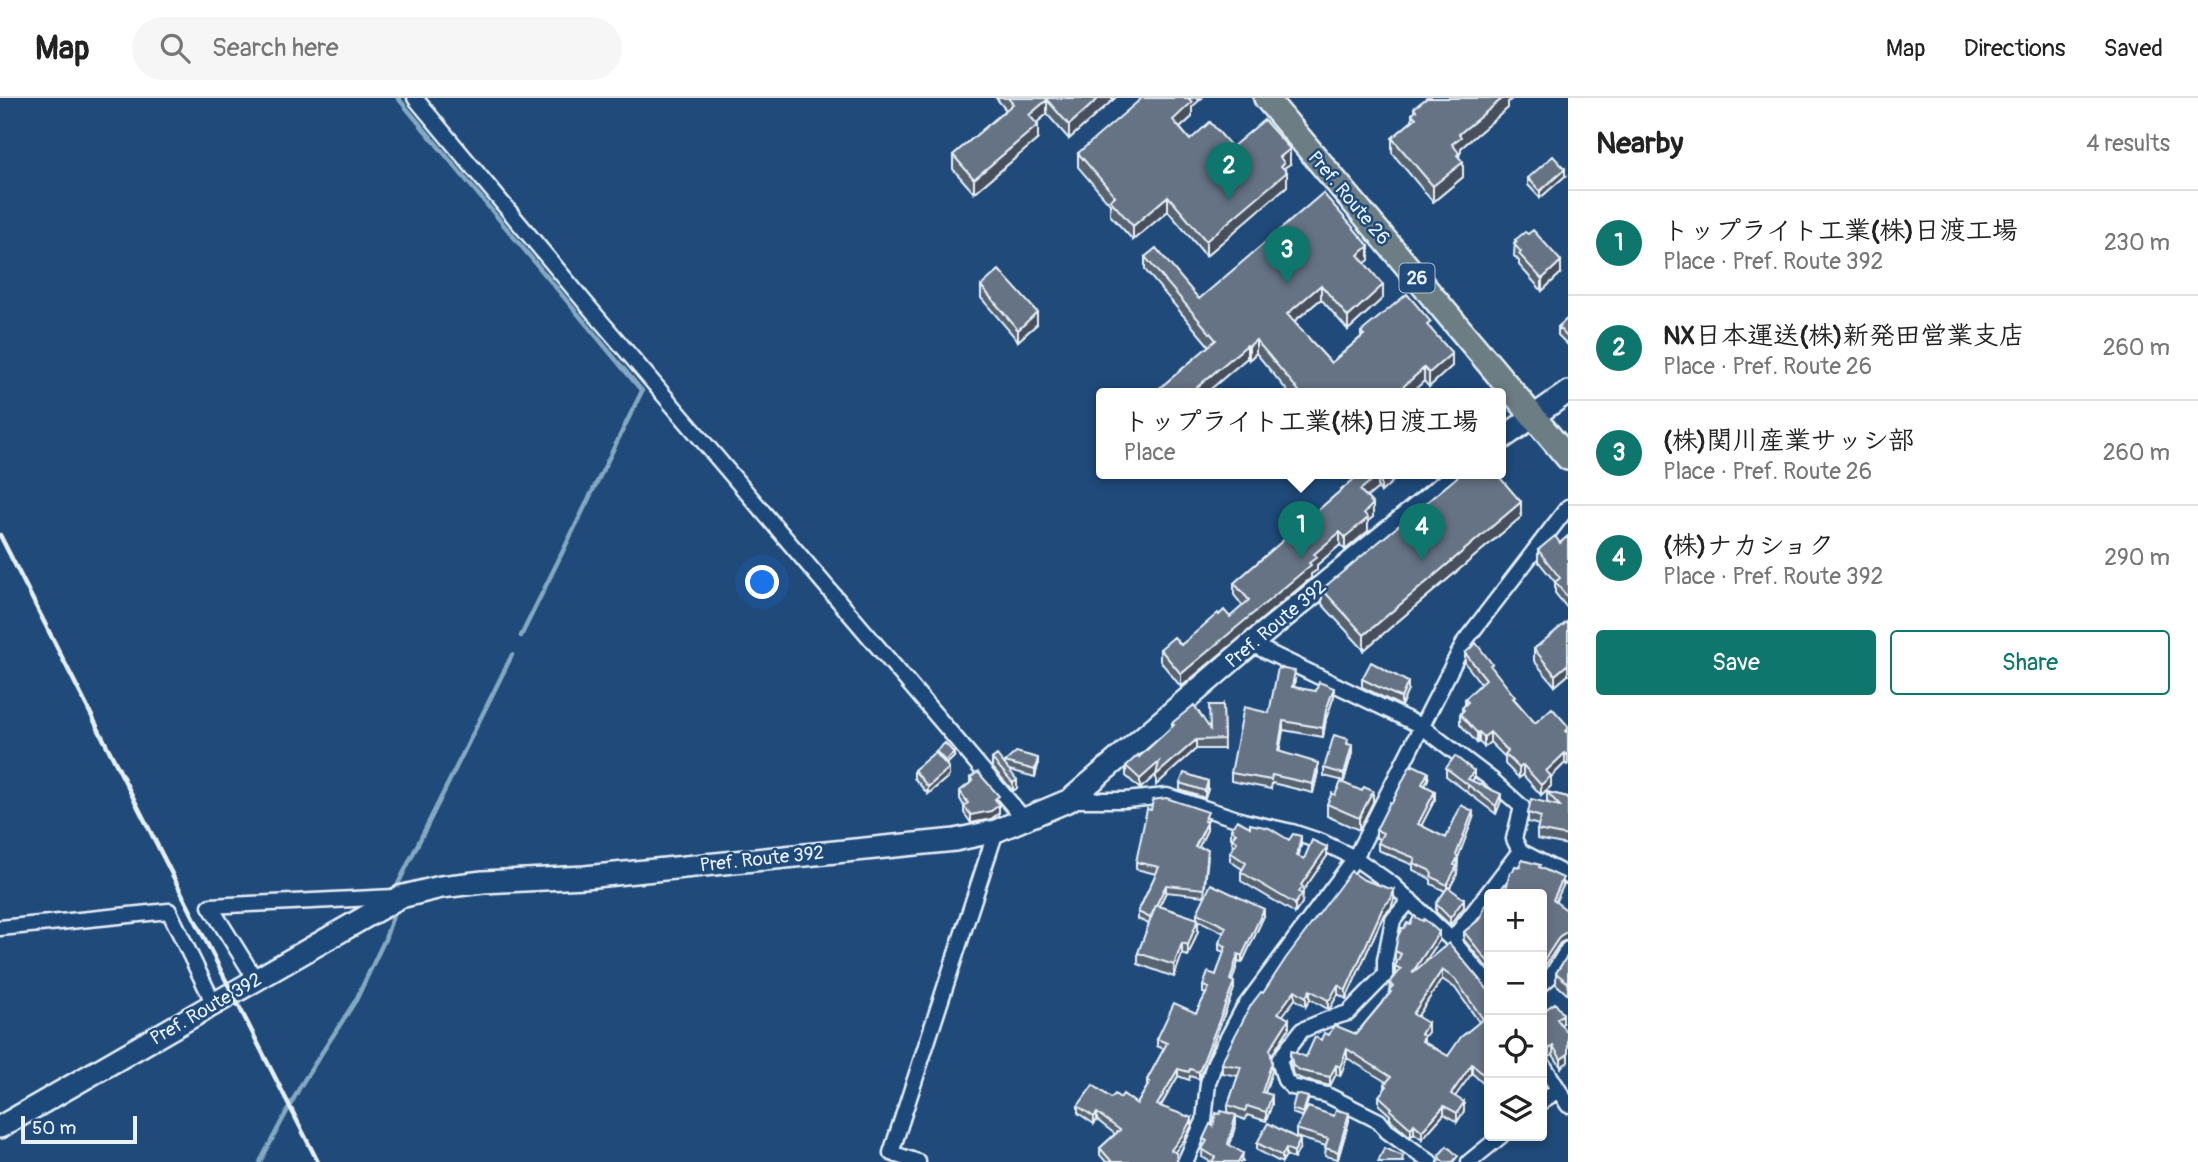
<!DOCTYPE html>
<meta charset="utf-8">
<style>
:root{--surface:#fff;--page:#f6f6f6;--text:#222;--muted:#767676;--line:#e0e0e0;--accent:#0f766e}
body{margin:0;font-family:Pangolin,"Klee One",sans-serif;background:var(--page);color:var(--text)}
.controls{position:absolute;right:21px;bottom:21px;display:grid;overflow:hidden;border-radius:7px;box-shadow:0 4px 10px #0003}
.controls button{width:63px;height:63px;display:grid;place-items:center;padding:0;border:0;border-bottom:2px solid var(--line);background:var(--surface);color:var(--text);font:35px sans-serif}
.scale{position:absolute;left:21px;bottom:18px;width:116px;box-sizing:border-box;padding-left:7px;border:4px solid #e8f1f8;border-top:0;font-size:19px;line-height:24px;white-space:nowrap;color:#e8f1f8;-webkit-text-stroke:5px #1f4a7a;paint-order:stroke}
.you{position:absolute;left:763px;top:485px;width:24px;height:24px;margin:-18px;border:5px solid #fff;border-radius:50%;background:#1a73e8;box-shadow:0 0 0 10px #1a73e833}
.badge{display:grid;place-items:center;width:46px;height:46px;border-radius:50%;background:var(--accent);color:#fff;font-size:23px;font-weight:700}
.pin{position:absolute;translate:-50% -58px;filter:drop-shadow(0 2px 4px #0008)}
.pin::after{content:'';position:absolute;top:37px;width:24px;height:21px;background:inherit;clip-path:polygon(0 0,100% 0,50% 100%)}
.popup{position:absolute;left:1096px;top:290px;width:410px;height:91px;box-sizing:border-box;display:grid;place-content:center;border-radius:7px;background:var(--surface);filter:drop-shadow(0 2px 5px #0005);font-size:23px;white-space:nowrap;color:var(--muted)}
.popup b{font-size:26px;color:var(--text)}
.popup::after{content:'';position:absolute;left:50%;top:100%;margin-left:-14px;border:14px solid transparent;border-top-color:var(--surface)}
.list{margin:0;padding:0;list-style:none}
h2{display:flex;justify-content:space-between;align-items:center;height:91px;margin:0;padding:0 28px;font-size:30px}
h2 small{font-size:23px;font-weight:400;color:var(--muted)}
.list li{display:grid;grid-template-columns:46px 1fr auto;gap:21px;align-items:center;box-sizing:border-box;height:105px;padding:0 28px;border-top:2px solid var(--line)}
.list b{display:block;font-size:26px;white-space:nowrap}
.list p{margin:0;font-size:23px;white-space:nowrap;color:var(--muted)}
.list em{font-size:23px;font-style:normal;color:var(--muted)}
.actions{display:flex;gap:14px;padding:21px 28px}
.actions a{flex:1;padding:16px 0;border:2px solid var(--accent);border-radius:7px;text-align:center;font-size:24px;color:var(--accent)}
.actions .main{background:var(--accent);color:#fff}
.icon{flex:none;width:38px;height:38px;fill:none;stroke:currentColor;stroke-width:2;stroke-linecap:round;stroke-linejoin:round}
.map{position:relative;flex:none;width:1568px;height:1064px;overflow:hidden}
header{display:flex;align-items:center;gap:42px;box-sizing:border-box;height:98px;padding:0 35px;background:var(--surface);border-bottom:2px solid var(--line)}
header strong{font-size:33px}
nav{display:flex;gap:38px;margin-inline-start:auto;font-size:24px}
.search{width:490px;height:63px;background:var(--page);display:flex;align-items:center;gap:18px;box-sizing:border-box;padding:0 24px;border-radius:38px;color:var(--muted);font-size:26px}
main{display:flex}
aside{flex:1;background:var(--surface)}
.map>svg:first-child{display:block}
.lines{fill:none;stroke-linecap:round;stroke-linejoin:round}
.stream{stroke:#84a9c0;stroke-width:4.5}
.street-casing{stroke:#e8f1f8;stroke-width:19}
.secondary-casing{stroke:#e8f1f8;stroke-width:26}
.primary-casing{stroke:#e8f1f8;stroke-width:28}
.street{stroke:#1f4a7a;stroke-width:14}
.secondary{stroke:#1f4a7a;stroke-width:21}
.primary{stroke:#6c7e84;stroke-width:23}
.rail{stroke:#e8f1f8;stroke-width:4.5}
.wall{fill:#586372;stroke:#e8f1f8;stroke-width:2;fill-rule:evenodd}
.shaded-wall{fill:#47505d;stroke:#e8f1f8;stroke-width:2}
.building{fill:#667385;stroke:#e8f1f8;stroke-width:2;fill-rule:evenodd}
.labels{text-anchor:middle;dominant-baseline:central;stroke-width:5;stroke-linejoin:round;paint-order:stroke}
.shield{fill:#1f4a7a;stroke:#acbfd2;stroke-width:2}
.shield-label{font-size:18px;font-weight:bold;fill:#e8f1f8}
.street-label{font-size:19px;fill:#e8f1f8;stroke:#1f4a7a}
</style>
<header>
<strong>Map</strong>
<div class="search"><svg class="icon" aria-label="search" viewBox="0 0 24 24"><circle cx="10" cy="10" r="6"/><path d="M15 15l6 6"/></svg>Search here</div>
<nav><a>Map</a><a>Directions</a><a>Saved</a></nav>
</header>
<main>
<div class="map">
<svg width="1568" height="1064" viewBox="0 0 1568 1064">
<rect width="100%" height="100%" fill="#1f4a7a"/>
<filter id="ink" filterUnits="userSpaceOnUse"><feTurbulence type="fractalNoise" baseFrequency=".0143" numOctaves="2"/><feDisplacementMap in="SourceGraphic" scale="14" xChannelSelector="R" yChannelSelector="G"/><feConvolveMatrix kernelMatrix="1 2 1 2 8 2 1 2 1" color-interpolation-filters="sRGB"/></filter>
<g filter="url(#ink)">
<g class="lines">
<!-- stream -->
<path class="stream" d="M398 0 642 293 521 538
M399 794 398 786 512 557
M260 1064 301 987 356 902 385 841 396 809"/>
<defs>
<path id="street" d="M415 0 588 208 1025 722
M1251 546 1421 628 1492 682 1522 709 1514 741 1520 753
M1070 702H1125L1167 698 1243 723 1292 734 1322 744 1355 760 1393 787 1452 842 1489 887
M1410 802 1393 822 1385 862V877L1348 915 1331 920 1302 932 1279 962 1285 982 1292 989 1327 997 1379 1023 1387 1033 1430 1064
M0 830 169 813 214 906
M1452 842 1520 753 1568 778
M256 882 210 808 394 799
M1542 886 1552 877 1568 851
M1542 965 1568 1007
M1542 1004 1558 991
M918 1064 891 1055 996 733
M1185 1064 1204 1023 1208 985 1215 964 1243 911 1355 760 1465 543 1568 409
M1469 1064 1501 1038"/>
<path id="secondary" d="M1500 342 1568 294
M0 1029 400 799 441 789 483 784 585 779 955 742 996 733 1070 702 1251 546 1460 375"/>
<path id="primary" d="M1266 0 1568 360"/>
</defs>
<!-- street casing -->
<use href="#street" class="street-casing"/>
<!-- secondary casing -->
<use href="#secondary" class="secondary-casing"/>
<!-- primary casing -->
<use href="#primary" class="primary-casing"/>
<!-- street -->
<use href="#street" class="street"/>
<!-- secondary -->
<use href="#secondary" class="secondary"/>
<!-- primary -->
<use href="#primary" class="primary"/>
<!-- rail -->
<path class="rail" d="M0 437 318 1064"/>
</g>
<!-- wall -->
<path class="wall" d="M996 0H1115L1069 41 1047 16 1036 25 1038 41 974 95 953 71V57L1006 12Z
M1427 0H1513L1508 4V10L1461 50 1459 59 1463 79 1433 104 1392 55V40L1412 23V16L1414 14V10Z
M1192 9V19L1180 30 1190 42 1232 49 1290 66 1284 70 1287 88 1206 158 1168 113 1133 142 1110 117V106L1078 69V55Z
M1565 78 1540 100 1528 87V80Z
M1515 142 1561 175 1542 193 1519 167V163L1514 158Z
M1145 159 1199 201 1369 162 1364 165 1383 200 1348 232 1321 201 1294 224 1331 265 1361 239V234L1431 231 1452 268 1429 289 1424 283 1411 295H1289L1256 255 1249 262 1247 260 1206 295H1154L1209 248 1145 172Z
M981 188 1037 226 1018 243 981 200Z
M1568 220V247L1558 237V229Z
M1361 375H1393V383L1381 394 1378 390 1367 399 1373 419 1368 423V433L1345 452 1340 447 1317 467V472L1311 476V480L1181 589 1160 563V551L1181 547 1219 517 1230 519 1243 508 1234 497V485Z
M1521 419 1364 552 1322 506V491Z
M1568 438V511L1555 495V484L1538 463V452L1560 445Z
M1568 523V577L1555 588 1534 563V551Z
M1465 555 1492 570 1515 602 1535 625 1568 628V666L1567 667 1565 665 1551 679V688L1541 697 1523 677 1519 680 1505 666V659L1490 644 1484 649 1479 644 1477 645 1460 626V616L1462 614V610L1465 607V601L1481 586 1465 565Z
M1362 581 1408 592 1401 608 1362 589Z
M1295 582 1294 589 1334 598 1326 621 1323 639 1283 632 1279 654 1318 674 1313 695 1272 685 1271 691 1231 683V675L1269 615Z
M1223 607 1224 651H1196L1156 687 1157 675 1140 691 1126 678V668L1139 659 1172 629V625L1210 630Z
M1348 646 1352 655 1344 683 1324 678V670Z
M936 653 954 659 946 667 949 678 928 696 914 680V672L936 655Z
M992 661 1005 667V664L1038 667 1035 679 1009 672 1017 690 1013 693 992 669Z
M1446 670 1474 680 1472 683 1501 703 1496 716 1446 678Z
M970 680 998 706 999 715 991 721 971 725 964 715V708L960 701V693L970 685Z
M1428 681 1425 688 1435 701 1421 728 1446 740 1473 720 1458 759 1457 776 1449 791 1464 809 1450 827 1436 814V806L1445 793 1431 786V782L1429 780 1413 772V767L1378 752V745L1380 741 1376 740V732L1392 705Z
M1180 685 1208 691 1205 700 1180 692Z
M1547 694 1568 699V747L1537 741V732L1539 727 1528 724V715L1549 706 1547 703Z
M1335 697 1373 704 1359 732 1327 718V706Z
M1208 722 1207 724V732L1198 750 1208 758 1204 798 1166 794 1159 808 1197 821V815L1264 818 1242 865 1238 864 1232 883 1234 891 1199 981 1190 978 1189 982 1178 978 1161 1008 1192 1027 1184 1042 1174 1054 1177 1064H1106L1100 1057V1050L1115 1036 1097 1022 1094 1026 1078 1015V1008L1111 1000H1120L1137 1006 1147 989V982L1164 951 1157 948V941L1196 915 1206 896 1203 895V888L1216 877 1224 854 1219 852V845L1224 835 1198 822V833L1188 858 1182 856 1174 879 1138 866V855L1149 826 1138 821V814L1156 776 1136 771V764Z
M1250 729 1301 747 1298 759 1304 761 1327 758 1303 793 1302 805 1295 815 1241 783V774L1242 771 1230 763V754L1233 750 1232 741 1231 740V731Z
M1394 801 1391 810 1383 818 1346 901 1338 896 1330 910 1328 911 1310 901 1306 908 1295 901 1282 917 1289 930 1271 958 1272 973 1265 995 1272 1006 1266 1023 1247 1017 1245 1022 1236 1018V1025L1229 1047 1243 1063 1242 1064H1211L1202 1059 1203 1041 1213 1028 1220 1016 1228 1015V1007L1238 978 1222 975V966L1263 895Z
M1489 802V872L1464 842V834L1481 820Z
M1439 843 1425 864 1489 893V991L1472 975 1455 998 1464 1013 1457 1024 1444 1016 1422 1041 1414 1035 1411 1038 1408 1037 1390 1021V1017L1379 1007V998L1385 991V986L1386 984 1347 960 1340 978 1336 976 1330 988 1302 981 1293 977 1290 964V955L1306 959 1321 942 1329 937 1356 936 1389 896 1390 885 1396 877 1395 876V868L1397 863 1395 861V853ZM1442 881 1455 890 1479 924 1448 958 1424 944V939L1428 934 1417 919Z
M1568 857V897L1556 886V875Z
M1542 914 1563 925 1561 926V969L1553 957 1549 959 1544 956 1542 953Z
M1308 1003 1303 1019 1292 1015V1011Z
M1349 1023 1338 1061 1325 1058 1326 1048 1296 1039V1031Z
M1257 1045 1300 1049 1294 1061 1286 1057 1282 1064H1280L1257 1052Z"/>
<!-- shaded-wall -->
<path class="shaded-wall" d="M1099 0H1115L1069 41V27Z
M1187 0H1202L1192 9V19L1173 36V22Z
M1503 0H1513L1508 4V10L1461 50V54L1459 56V67L1463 64V79L1433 104V88L1452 46 1459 36Z
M1047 2V16L1029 31V17Z
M1038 27V41L974 95V81Z
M1290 51V66L1284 70 1287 74V88L1206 158V143L1280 59Z
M1565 71V78L1540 100V93Z
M1168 98V113L1133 142V128Z
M1369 148V162L1358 171V157Z
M1561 163V175L1542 193V181Z
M1321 187V201L1287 229V216Z
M1383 187V200L1348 232V219Z
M1037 214V226L1018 243V232Z
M1256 242V255L1249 262V248Z
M1247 247V260L1206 295H1190Z
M1452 255V268L1429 289V275Z
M1424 270V283L1411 295H1396Z
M1388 375H1393V383L1381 394V381Z
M1378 377V390L1360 405V392Z
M1521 404V419L1364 552V537Z
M1373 406V419L1368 423V433L1345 452V439L1364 415Z
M1340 434V447L1317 467V472L1311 476V480L1181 589V576L1309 465 1314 456Z
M1568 566V577L1555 588V577Z
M1408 584V592L1401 608V600Z
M1334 590V598L1326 621 1323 639V630L1326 612Z
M1283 623V632L1278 662V653Z
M1479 634V644L1477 645V635Z
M1490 634V644L1484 649V639Z
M1196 642V651L1156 687V677Z
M1352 647V655L1344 683V676Z
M954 655V659L945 667V663Z
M1565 655V665L1551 679V688L1541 697V687L1546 673Z
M1038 660V667L1035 679V672Z
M1159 664V674L1140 691V681Z
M1318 665V674L1313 695V686Z
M1523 667V677L1519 680V670Z
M949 670V678L928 696V689Z
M1474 673V680L1468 689V681Z
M1428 674V681L1422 694V686Z
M1017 682V690L1013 693V685Z
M1208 683V691L1205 700V693Z
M1373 693V704L1359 732V720Z
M1435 693V701L1418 734V726Z
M1501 696V703L1496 716V708Z
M999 707V715L991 721 971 725V717Z
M1473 713V720L1458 760V759L1457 776 1447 795V787L1456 757Z
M1207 725V732L1195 757V749Z
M1301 738V747L1297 767V758Z
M1327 749V758L1303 793 1302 805 1295 815V806L1301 787Z
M1563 780V788L1553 809V802Z
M1166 787V794L1150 827V820Z
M1394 792V801L1391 810 1383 818 1346 901V892L1383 809Z
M1464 801V809L1450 827V820Z
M1264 811V818L1242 865V858Z
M1198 821V833L1188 858V847Z
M1568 833V841L1560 845 1542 872V865L1560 838Z
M1439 834V843L1412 883V875Z
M1182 845V856L1174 879V867Z
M1238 856V864L1230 890V882Z
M1442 872V881L1413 925V916Z
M1234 884V891L1199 981V974Z
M1338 887V896L1330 910 1328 911V902Z
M1295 892V901L1278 924V915Z
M1310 892V901L1306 908V899Z
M1563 916V925L1557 929V921Z
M1289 921V930L1270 960V951Z
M1428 925V934L1424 939V947L1422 951 1421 936Z
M1553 948V957L1549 959V951Z
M1347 951V960L1340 978V969Z
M1568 956V964L1561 969V961Z
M1272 964V973L1262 1003V994Z
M1472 966V975L1451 1004V996Z
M1336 967V976L1330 988V979Z
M1178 971V978L1157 1014V1007Z
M1272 997V1006L1266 1023V1014Z
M1464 1004V1013L1457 1024V1015Z
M1444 1008V1016L1422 1041V1033Z
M1097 1015V1022L1094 1026V1019Z
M1349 1015V1023L1338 1061V1054Z
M1236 1017V1025L1228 1054V1046Z
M1192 1020V1027L1184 1042 1171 1059V1052Z
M1414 1026V1035L1411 1038V1030Z
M1300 1042V1049L1294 1061V1054Z
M1286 1050V1057L1282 1064V1058Z
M1243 1055 1242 1064H1238Z"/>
<!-- building -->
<path class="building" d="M1008 0H1099L1069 27 1047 2 1029 17 1038 27 974 81 953 57 1013 6Z
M1142 0H1188L1192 4 1173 22 1190 42 1210 24 1232 49 1264 22 1290 51 1280 59 1284 65 1281 68 1287 74 1206 143 1168 98 1133 128 1110 102 1115 98 1078 55Z
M1427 0H1503L1459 36 1461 39 1452 46 1459 55 1457 57 1463 64 1433 88 1392 40 1416 20 1412 16 1416 13 1414 10Z
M1553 58 1565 71 1540 93 1528 80Z
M1323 95 1369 148 1358 157 1383 187 1348 219 1321 187 1287 216 1331 265 1364 237 1361 234 1407 196 1431 224 1427 227 1452 255 1429 275 1424 270 1396 295H1296L1299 293 1256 242 1249 248 1247 247 1190 295H1154L1216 242 1145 159 1156 150 1199 201Z
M1533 132 1561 163 1542 181 1519 156 1521 154 1514 146 1517 144 1515 142 1525 134 1528 136Z
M999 172 1037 214 1018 232 981 188Z
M1568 220V240L1558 229Z
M1361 375H1388L1381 381 1378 377 1360 392 1373 406 1364 415 1368 420 1345 439 1340 434 1314 456 1317 459 1309 465 1311 467 1181 576 1160 551 1174 539 1181 547 1218 515 1219 517 1224 512 1230 519 1249 502 1234 485Z
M1462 375H1496L1521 404 1364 537 1322 491Z
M1555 438 1560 445 1568 438V500L1555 484 1560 480 1538 452Z
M1568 523V566L1555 577 1534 551Z
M1476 545 1492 566 1490 567 1515 599 1513 600 1535 625 1552 610 1568 628V631L1566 633 1568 635V656L1567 657 1565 655 1546 673 1551 678 1541 687 1523 667 1519 670 1505 656 1508 653 1490 634 1484 639 1479 634 1477 635 1460 616 1464 612 1462 610 1468 604 1465 601 1486 581 1465 555Z
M1371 564 1408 584 1401 600 1362 581Z
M1278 570 1295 573 1292 589 1316 593 1319 584 1334 590 1326 612 1323 630 1283 623 1278 653 1318 665 1313 686 1272 677 1271 682 1231 675 1244 609 1269 615Z
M1194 607 1210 631 1209 607H1223L1224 641 1196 642 1156 677 1159 664 1140 681 1126 668 1138 657 1139 659 1174 627 1172 625Z
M1334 637 1348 641 1347 646 1352 647 1344 676 1324 670Z
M945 645 954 655 945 663 936 653Z
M935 654 949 670 928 689 914 672Z
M1016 654 1038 660 1035 672 1005 664Z
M997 657 1017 682 1013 685 992 661Z
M1455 658 1474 673 1468 681 1501 696 1496 708 1446 670Z
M1413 667 1428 674 1422 686 1435 693 1418 726 1446 740 1461 707 1473 713 1456 757 1458 759 1454 767 1457 768 1447 787 1431 778 1432 776 1429 772 1413 765 1415 760 1378 745 1383 735 1376 732 1390 704 1392 705 1410 668 1412 669Z
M978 674 999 698 995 701 999 707 991 713 971 717 964 708 968 705 960 693 973 683 970 680Z
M1184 675 1208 683 1205 693 1180 685Z
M1341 684 1362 693 1364 689 1373 693 1359 720 1327 706 1332 695 1335 697Z
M1547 694 1568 699V738L1537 732 1541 719 1528 715 1531 701 1560 708Z
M1166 700 1208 714 1204 723 1207 725 1195 749 1208 751 1204 791 1166 787 1150 820 1138 814 1159 769 1136 764 1147 711 1151 712 1153 702Z
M1237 722 1250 729V726L1269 730 1289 742 1293 736 1301 738 1297 758 1304 761 1312 742 1327 749 1301 787 1303 789 1299 794 1302 796 1295 806 1241 774 1246 765 1230 754 1237 744 1232 740 1236 735 1231 731Z
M1522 762 1540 767 1539 769 1563 780 1553 802 1568 813V833L1560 838 1542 865V796H1505L1510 774 1513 773 1515 768 1520 769Z
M1351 773 1364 782 1394 792 1391 801 1383 809 1346 892 1338 887 1330 901 1328 902 1310 892 1306 899 1295 892 1278 915 1289 921 1270 951 1272 964 1262 994 1272 997 1266 1014 1247 1008 1245 1013 1228 1007 1241 969 1222 966 1224 959 1251 907 1261 894 1263 895 1286 860Z
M1211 786 1264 811 1242 858 1238 856 1230 882 1234 884 1199 974 1190 971 1189 974 1178 971 1157 1007 1192 1020 1184 1035 1171 1052 1176 1055 1177 1062 1175 1064H1112L1100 1050 1120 1032 1097 1015 1094 1019 1078 1008 1093 987 1111 1000 1115 996 1120 1000 1123 996 1137 1006 1150 984 1147 982 1167 945 1157 941 1174 905 1196 915 1209 890 1203 888 1208 874 1216 877 1226 848 1219 845 1226 829 1197 815Z
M1448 789 1464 801 1450 820 1436 806Z
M1489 802V865L1464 834 1481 820 1484 809Z
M1156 807 1198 821 1188 847 1182 845 1174 867 1138 855Z
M1414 818 1423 823 1424 821 1439 834 1412 875 1449 845 1489 893V982L1472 966 1451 996 1464 1004 1457 1015 1444 1008 1422 1033 1414 1026 1411 1030 1408 1028 1390 1012 1392 1010 1379 998 1387 988 1385 986 1391 979 1347 951 1340 969 1336 967 1330 979 1302 973 1293 968 1290 955 1291 953 1306 959 1315 939 1321 942 1324 935 1329 937 1334 927 1356 936 1391 894 1389 892 1393 888 1390 885 1401 871 1395 868 1401 856 1395 853 1398 838 1402 830H1404L1407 825 1410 826ZM1442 872 1455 881 1483 921 1461 939 1448 958 1422 943 1424 938 1421 936 1428 925 1413 916Z
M1568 857V885L1556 875Z
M1555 905 1563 916 1557 921 1568 936V956L1561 961 1553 948 1549 951 1544 947 1542 944V914Z
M1296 996 1308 999 1303 1015 1292 1011Z
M1308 1009 1334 1018 1336 1012 1349 1015 1338 1054 1325 1050 1328 1041 1296 1031Z
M1221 1013 1236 1017 1228 1046 1243 1055 1238 1064H1212L1215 1059 1202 1051 1207 1043 1203 1041 1210 1026 1213 1028 1216 1015 1220 1016Z
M1268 1025 1300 1042 1294 1054 1286 1050 1282 1058 1257 1045Z
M1447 1048 1458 1058 1453 1064H1444L1440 1061 1439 1057Z
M1384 1050 1403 1058 1402 1063 1405 1064H1378Z"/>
</g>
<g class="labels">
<!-- shield labels -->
<rect class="shield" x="1399.5" y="165.5" width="35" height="29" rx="5"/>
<g class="shield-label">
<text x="1417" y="180">26</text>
</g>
<!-- street labels -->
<g class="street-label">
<text transform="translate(1349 100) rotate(50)">Pref. Route 26</text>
<text transform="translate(1276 526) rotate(-40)">Pref. Route 392</text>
<text transform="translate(762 761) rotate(-6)">Pref. Route 392</text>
<text transform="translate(206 911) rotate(-30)">Pref. Route 392</text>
</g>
</g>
</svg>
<div class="controls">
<button>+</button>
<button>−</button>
<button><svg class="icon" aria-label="locate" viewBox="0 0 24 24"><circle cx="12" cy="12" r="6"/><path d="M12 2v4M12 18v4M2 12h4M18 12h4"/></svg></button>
<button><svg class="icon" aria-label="layers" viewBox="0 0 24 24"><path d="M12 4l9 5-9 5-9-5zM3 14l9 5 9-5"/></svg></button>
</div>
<div class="scale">50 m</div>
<div class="you"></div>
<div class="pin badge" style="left:1301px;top:461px">1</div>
<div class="popup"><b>トップライト工業(株)日渡工場</b>Place</div>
<div class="pin badge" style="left:1229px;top:102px">2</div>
<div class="pin badge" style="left:1287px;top:186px">3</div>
<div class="pin badge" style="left:1422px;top:463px">4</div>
</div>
<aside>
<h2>Nearby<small>4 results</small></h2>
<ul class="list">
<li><span class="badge">1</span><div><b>トップライト工業(株)日渡工場</b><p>Place · Pref. Route 392</p></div><em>230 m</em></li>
<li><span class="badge">2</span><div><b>NX日本運送(株)新発田営業支店</b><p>Place · Pref. Route 26</p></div><em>260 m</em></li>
<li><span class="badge">3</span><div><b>(株)関川産業サッシ部</b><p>Place · Pref. Route 26</p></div><em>260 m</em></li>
<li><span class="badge">4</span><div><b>(株)ナカショク</b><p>Place · Pref. Route 392</p></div><em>290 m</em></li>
</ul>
<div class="actions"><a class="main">Save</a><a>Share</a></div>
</aside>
</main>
